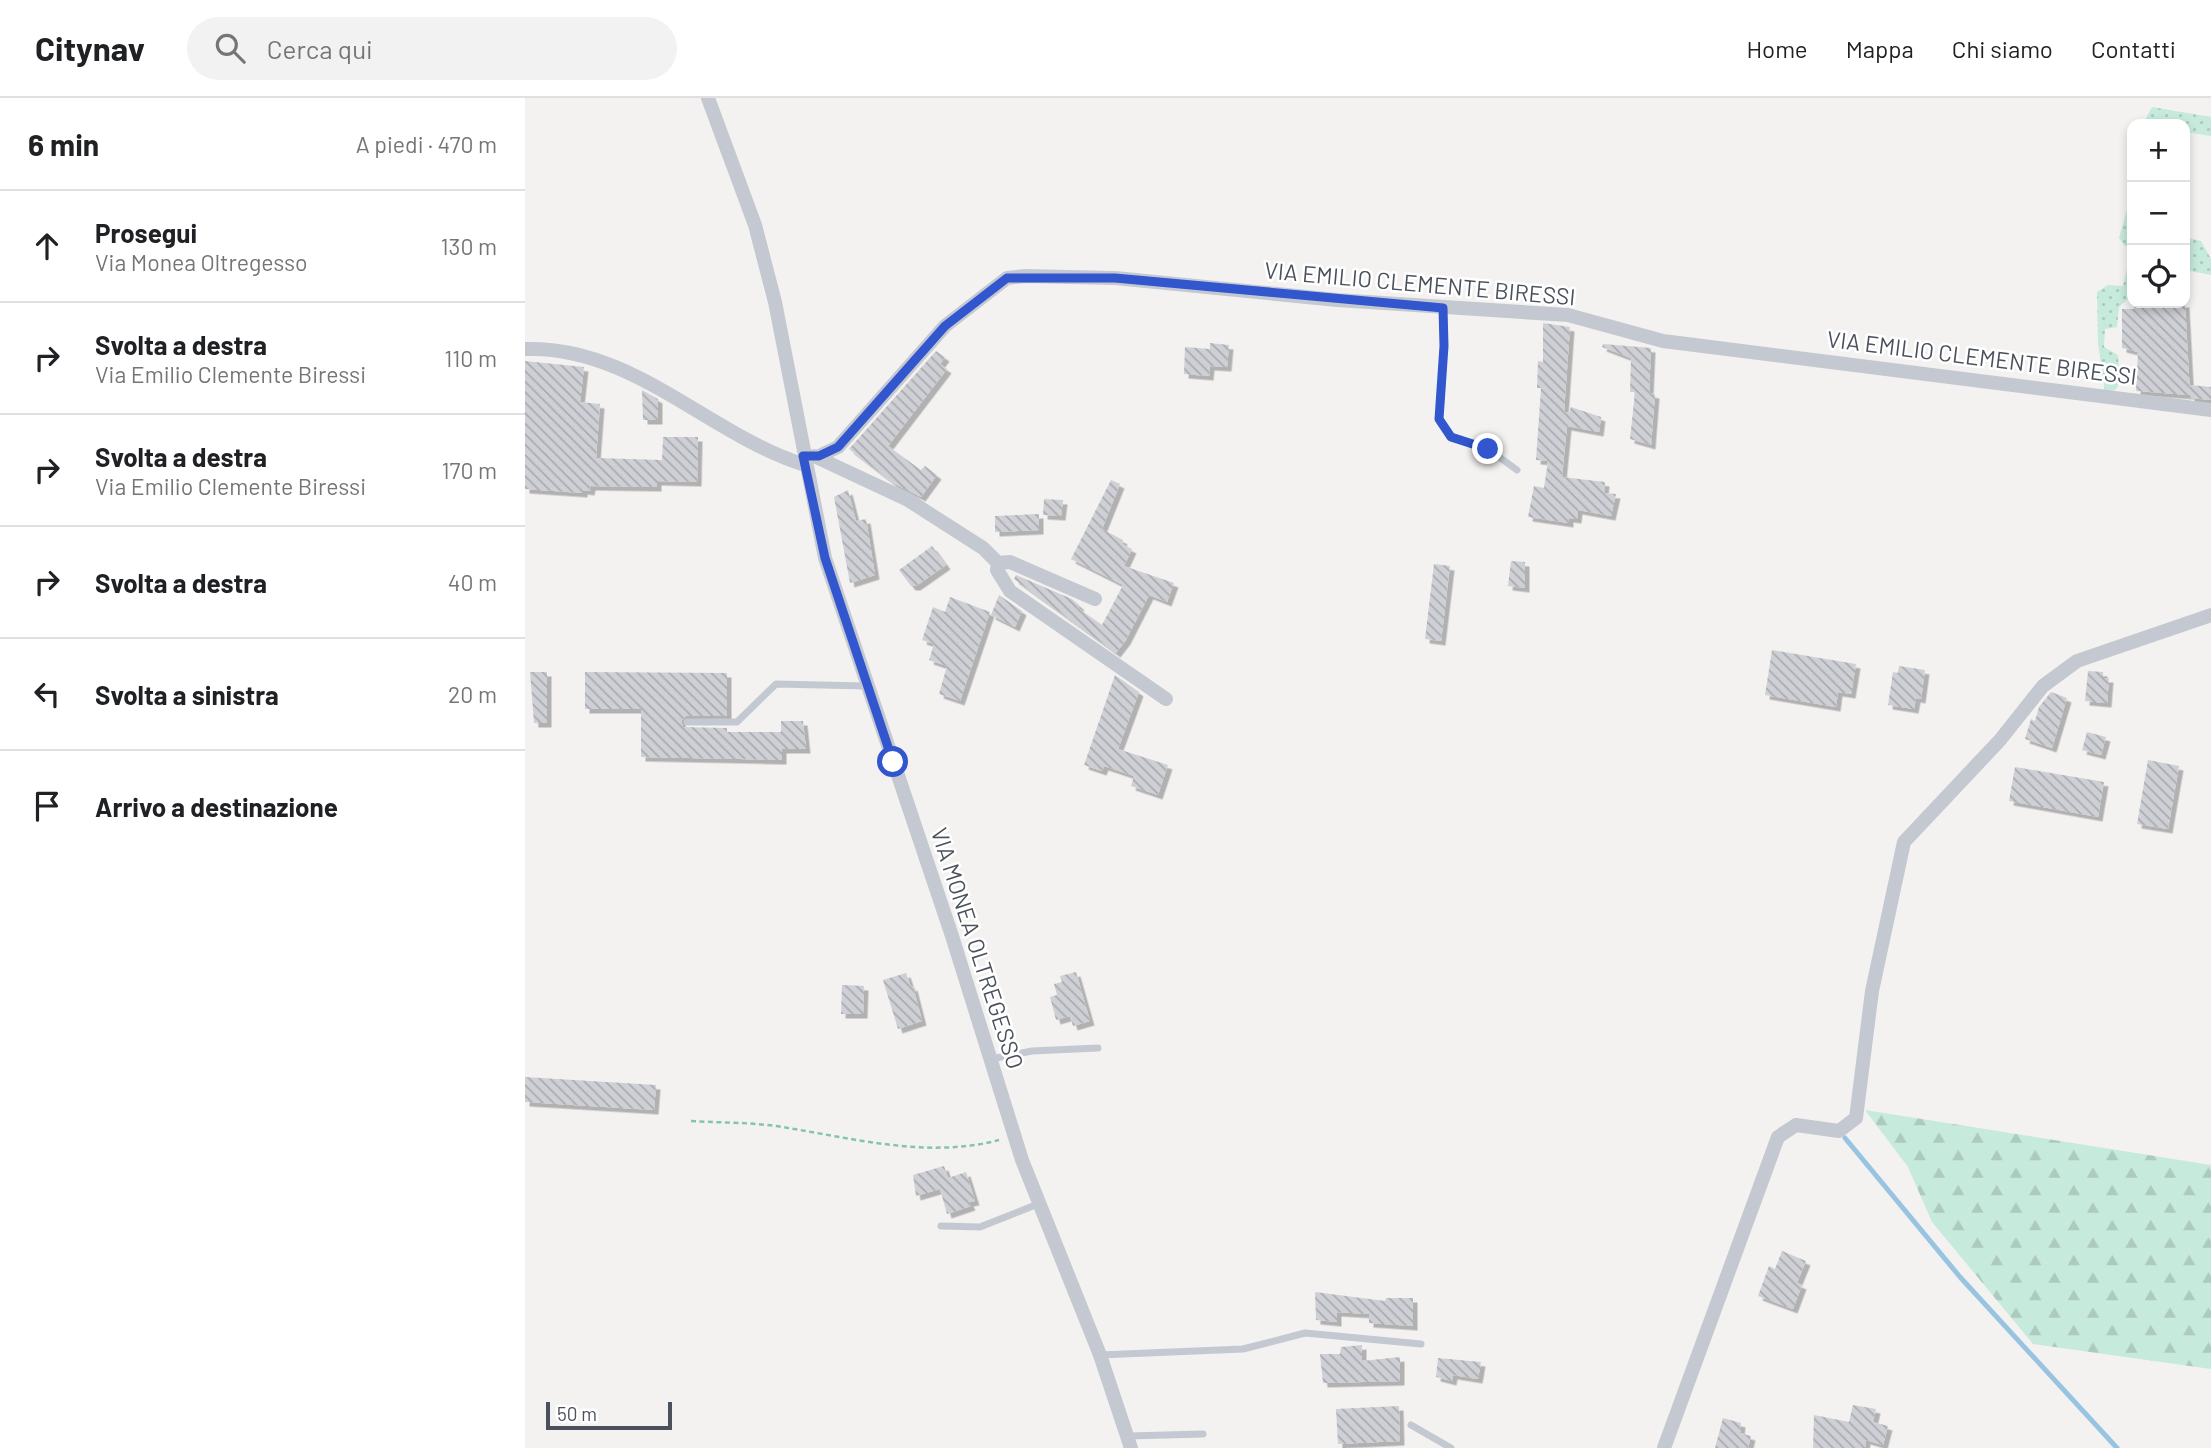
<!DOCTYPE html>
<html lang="it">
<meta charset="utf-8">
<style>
:root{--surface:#fff;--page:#f2f2f2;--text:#202124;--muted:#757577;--line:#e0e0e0}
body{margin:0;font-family:Barlow,sans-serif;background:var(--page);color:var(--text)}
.controls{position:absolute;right:21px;top:21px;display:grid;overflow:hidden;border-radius:14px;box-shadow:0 4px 10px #0003}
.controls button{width:63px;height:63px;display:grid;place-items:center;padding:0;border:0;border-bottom:2px solid var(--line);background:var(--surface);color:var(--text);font:35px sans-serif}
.scale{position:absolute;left:21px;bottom:18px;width:126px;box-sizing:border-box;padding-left:7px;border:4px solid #4b515c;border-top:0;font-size:19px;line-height:24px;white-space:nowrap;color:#4b515c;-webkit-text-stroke:5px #fff;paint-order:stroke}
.stop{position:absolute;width:21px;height:21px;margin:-16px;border:5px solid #3156cd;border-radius:50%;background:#fff}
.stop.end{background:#3156cd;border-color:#fff;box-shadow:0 2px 7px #0008}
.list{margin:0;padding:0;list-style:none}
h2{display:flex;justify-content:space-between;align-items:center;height:91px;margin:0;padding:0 28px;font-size:30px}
h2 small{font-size:23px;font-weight:400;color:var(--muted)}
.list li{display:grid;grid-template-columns:46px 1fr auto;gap:21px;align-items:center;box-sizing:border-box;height:112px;padding:0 28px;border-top:2px solid var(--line)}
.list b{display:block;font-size:26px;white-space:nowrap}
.list p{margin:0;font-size:23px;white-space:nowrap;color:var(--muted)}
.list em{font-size:23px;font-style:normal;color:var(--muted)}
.icon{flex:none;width:38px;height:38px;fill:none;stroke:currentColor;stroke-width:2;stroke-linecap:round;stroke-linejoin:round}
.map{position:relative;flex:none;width:1686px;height:1350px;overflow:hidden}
header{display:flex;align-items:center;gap:42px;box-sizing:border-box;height:98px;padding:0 35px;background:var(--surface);border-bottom:2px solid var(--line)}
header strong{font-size:33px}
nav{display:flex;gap:38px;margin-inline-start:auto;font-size:24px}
.search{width:490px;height:63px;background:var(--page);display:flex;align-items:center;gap:18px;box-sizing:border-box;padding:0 24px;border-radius:38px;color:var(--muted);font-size:26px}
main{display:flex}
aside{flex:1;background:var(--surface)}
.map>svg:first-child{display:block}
.grass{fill:url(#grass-dots)}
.forest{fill:url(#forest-firs)}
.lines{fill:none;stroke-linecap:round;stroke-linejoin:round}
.stream{stroke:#99c4e1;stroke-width:5}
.building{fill:url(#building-back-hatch);filter:url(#shadow)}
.path{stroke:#82c4b1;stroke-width:2.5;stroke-dasharray:5 3.5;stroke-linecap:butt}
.service{stroke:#c4c9d1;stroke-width:7}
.minor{stroke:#c4c9d1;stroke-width:14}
.route{stroke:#3156cd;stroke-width:9}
.labels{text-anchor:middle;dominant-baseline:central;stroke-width:5;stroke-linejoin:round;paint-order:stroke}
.street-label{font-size:23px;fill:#4b515c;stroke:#fff}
</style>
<header>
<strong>Citynav</strong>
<div class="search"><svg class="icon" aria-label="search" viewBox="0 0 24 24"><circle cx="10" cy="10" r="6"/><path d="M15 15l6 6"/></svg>Cerca qui</div>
<nav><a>Home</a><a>Mappa</a><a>Chi siamo</a><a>Contatti</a></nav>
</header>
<main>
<aside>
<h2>6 min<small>A piedi · 470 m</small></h2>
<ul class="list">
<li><svg class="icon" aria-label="ahead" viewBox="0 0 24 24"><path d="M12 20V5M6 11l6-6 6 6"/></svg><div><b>Prosegui</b><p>Via Monea Oltregesso</p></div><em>130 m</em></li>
<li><svg class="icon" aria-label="right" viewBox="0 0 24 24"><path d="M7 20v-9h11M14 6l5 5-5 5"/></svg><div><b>Svolta a destra</b><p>Via Emilio Clemente Biressi</p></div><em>110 m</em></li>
<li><svg class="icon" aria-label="right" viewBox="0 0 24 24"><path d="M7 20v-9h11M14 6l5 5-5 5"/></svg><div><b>Svolta a destra</b><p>Via Emilio Clemente Biressi</p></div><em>170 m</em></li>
<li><svg class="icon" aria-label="right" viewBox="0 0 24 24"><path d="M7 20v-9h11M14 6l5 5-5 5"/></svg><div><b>Svolta a destra</b></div><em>40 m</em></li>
<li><svg class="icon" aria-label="left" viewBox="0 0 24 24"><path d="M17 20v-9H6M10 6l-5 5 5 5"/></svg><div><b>Svolta a sinistra</b></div><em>20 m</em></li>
<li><svg class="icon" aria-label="arrive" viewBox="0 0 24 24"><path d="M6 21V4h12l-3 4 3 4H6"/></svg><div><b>Arrivo a destinazione</b></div></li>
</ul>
</aside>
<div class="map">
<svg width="1686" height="1350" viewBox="0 0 1686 1350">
<defs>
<pattern id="grass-dots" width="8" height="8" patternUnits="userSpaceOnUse" patternTransform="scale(1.75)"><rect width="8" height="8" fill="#c6eadb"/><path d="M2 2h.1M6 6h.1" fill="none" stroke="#accabe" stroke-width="1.8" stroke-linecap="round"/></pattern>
<pattern id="forest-firs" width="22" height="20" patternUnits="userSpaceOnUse" patternTransform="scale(1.75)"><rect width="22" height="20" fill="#c6eadb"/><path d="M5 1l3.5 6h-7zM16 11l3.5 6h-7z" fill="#accabe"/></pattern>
<pattern id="building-back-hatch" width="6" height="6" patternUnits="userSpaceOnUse" patternTransform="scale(1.75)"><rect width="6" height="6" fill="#cfd0d5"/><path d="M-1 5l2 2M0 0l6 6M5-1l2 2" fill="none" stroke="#aaabb0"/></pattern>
<filter id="shadow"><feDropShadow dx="4.5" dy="4.5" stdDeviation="0" flood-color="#0004"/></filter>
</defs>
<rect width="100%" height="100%" fill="#f3f2f1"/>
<!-- grass -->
<path class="grass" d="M1627 9 1686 19V38L1660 34V26H1618Z
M1607 94V197L1594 209 1592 229 1580 231 1579 249 1593 257 1595 284 1590 292 1580 294 1573 245 1572 194 1583 187 1598 188 1607 149 1600 148 1594 140Z
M1660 139 1676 143 1686 161V177L1660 172Z"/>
<!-- forest -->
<path class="forest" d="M1340 1012 1686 1067V1271L1508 1246 1407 1124 1383 1069Z"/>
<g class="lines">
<!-- stream -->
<path class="stream" d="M1320 1040 1435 1179 1592 1350"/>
</g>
<!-- building -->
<path class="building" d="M1609 205H1660L1665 297 1611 293 1613 254 1597 250V211H1609Z
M1018 225 1045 229 1039 314 1044 315 1046 309 1076 319 1074 334 1042 328 1037 379 1080 384 1079 395 1091 396 1086 418 1053 412 1052 421 1044 420V425L1003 419 1009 388 1019 390 1023 363 1011 362 1016 290H1012L1013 263 1018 264Z
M685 245 704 247 702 269 685 268 684 278 659 276 660 249 685 251Z
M1078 246 1126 250 1124 295 1130 296 1126 347 1105 341 1110 294H1105L1106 260 1077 249Z
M411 253 420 259 415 266 422 271 363 348 396 372 400 368 412 377 396 399 368 385 324 351Z
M0 263 59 269 55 304 75 306 71 360 137 362 138 339H173L172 384 132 383V389L66 388 65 393 58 392V395L0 391Z
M1665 287 1686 289V302L1665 300Z
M117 292 133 301V322H118Z
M586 382 595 386 577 431 598 442 597 446 607 451 599 468 649 485 642 504 624 497 601 542 591 555 489 481 491 477 547 501 555 508 553 510 577 527 598 487 546 461Z
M323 392 331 423 341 421 350 477 325 485 309 399Z
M519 401 538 402 536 418 518 417Z
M514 416V432L470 434V418Z
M407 448 421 467 391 488H386L374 472Z
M986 463 1000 464V490L983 488Z
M909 466 925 468 916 543 900 541Z
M474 497 497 513 490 529 466 517Z
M425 499 465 514 435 603 414 596 422 568 404 562 409 546 397 542 408 509 420 514Z
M1247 552 1331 566 1326 596 1313 594 1311 609 1240 597Z
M1374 568 1400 572 1396 601 1391 600 1389 611 1363 607 1368 574 1373 575Z
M1563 573 1578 574V580H1584L1582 605 1560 603Z
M5 574H22V625H9Z
M60 574 202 575V618H161L156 623 158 629 202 630V634H256V623H278L281 651H257V662L116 659V611H60Z
M590 577 614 594 593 651 643 667 633 697 606 688 609 678 579 668 577 673 559 667Z
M1526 594 1542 600 1527 650 1500 641 1506 621 1510 623 1514 609Z
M1562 634 1581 639 1576 657 1557 652Z
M1623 662 1654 668 1643 731 1612 726Z
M1490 669 1579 684 1573 719 1484 703Z
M551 874 565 923 548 928 545 918 531 922 525 899 532 897 529 886 537 884 535 878Z
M381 875 386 889 388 888 397 923 373 931 358 882Z
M317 887 339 888 338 916H316Z
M0 979 131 987 129 1012 0 1004Z
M419 1068 423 1080 441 1074 450 1103 444 1104 446 1108 422 1116 415 1091 391 1098 388 1077Z
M1257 1153 1281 1163 1272 1185 1277 1187 1268 1211 1233 1198 1244 1168 1250 1171Z
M790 1194 860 1203 861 1200H888V1228L844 1225V1216L812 1214V1224L791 1222Z
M837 1247V1263L875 1259V1283L798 1285 795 1256H815L816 1249Z
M913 1260 956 1264 953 1281 928 1277 927 1283 911 1279Z
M1328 1307 1351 1311 1348 1324 1363 1328 1358 1347 1341 1342 1340 1350H1288L1289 1317 1324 1324Z
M874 1308 875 1343 813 1346 811 1311Z
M1198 1320 1216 1325 1215 1335 1226 1338 1223 1350H1190Z"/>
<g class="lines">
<!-- path -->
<path class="path" d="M166 1023C196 1025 227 1024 257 1029 327 1040 403 1061 474 1042"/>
<!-- service -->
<path class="service" d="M918 210 919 248 914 321 926 339 963 351 992 372
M162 624H212L251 586 341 588
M466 961 507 953 573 950
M416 1128 455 1129 513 1106
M575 1257 718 1251 780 1235 896 1246
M886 1327 926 1350
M603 1338 678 1336"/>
<!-- minor -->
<path class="minor" d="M183 0 230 127 250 204 300 460 427 838 497 1062 575 1257 606 1350
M0 251C107 247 184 337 280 367
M289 358 383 402 458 450 473 465 472 472 485 493 641 601
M294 358 313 349 420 228 482 180 500 178 590 180 812 202 1043 217 1138 243 1686 312
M473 465 485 464 570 501
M1139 1350 1253 1039 1271 1027 1314 1033 1331 1020 1347 893 1379 744 1475 642 1518 588 1552 563 1686 517"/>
</g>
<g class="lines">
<!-- route -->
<path class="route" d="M368 664 300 460 278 358H294L313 349 420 228 482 180H590L918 210 919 248 914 321 926 339 963 351"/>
</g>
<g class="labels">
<!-- street labels -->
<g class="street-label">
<text transform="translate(895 185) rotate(5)">VIA EMILIO CLEMENTE BIRESSI</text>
<text transform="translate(1457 259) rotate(7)">VIA EMILIO CLEMENTE BIRESSI</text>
<text transform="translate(453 850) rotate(72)">VIA MONEA OLTREGESSO</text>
</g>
</g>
</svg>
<div class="controls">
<button>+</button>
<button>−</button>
<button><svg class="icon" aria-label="locate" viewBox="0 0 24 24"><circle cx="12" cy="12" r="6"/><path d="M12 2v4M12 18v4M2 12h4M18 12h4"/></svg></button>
</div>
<div class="scale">50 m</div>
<div class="stop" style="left:368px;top:664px"></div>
<div class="stop end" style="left:963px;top:351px"></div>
</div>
</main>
